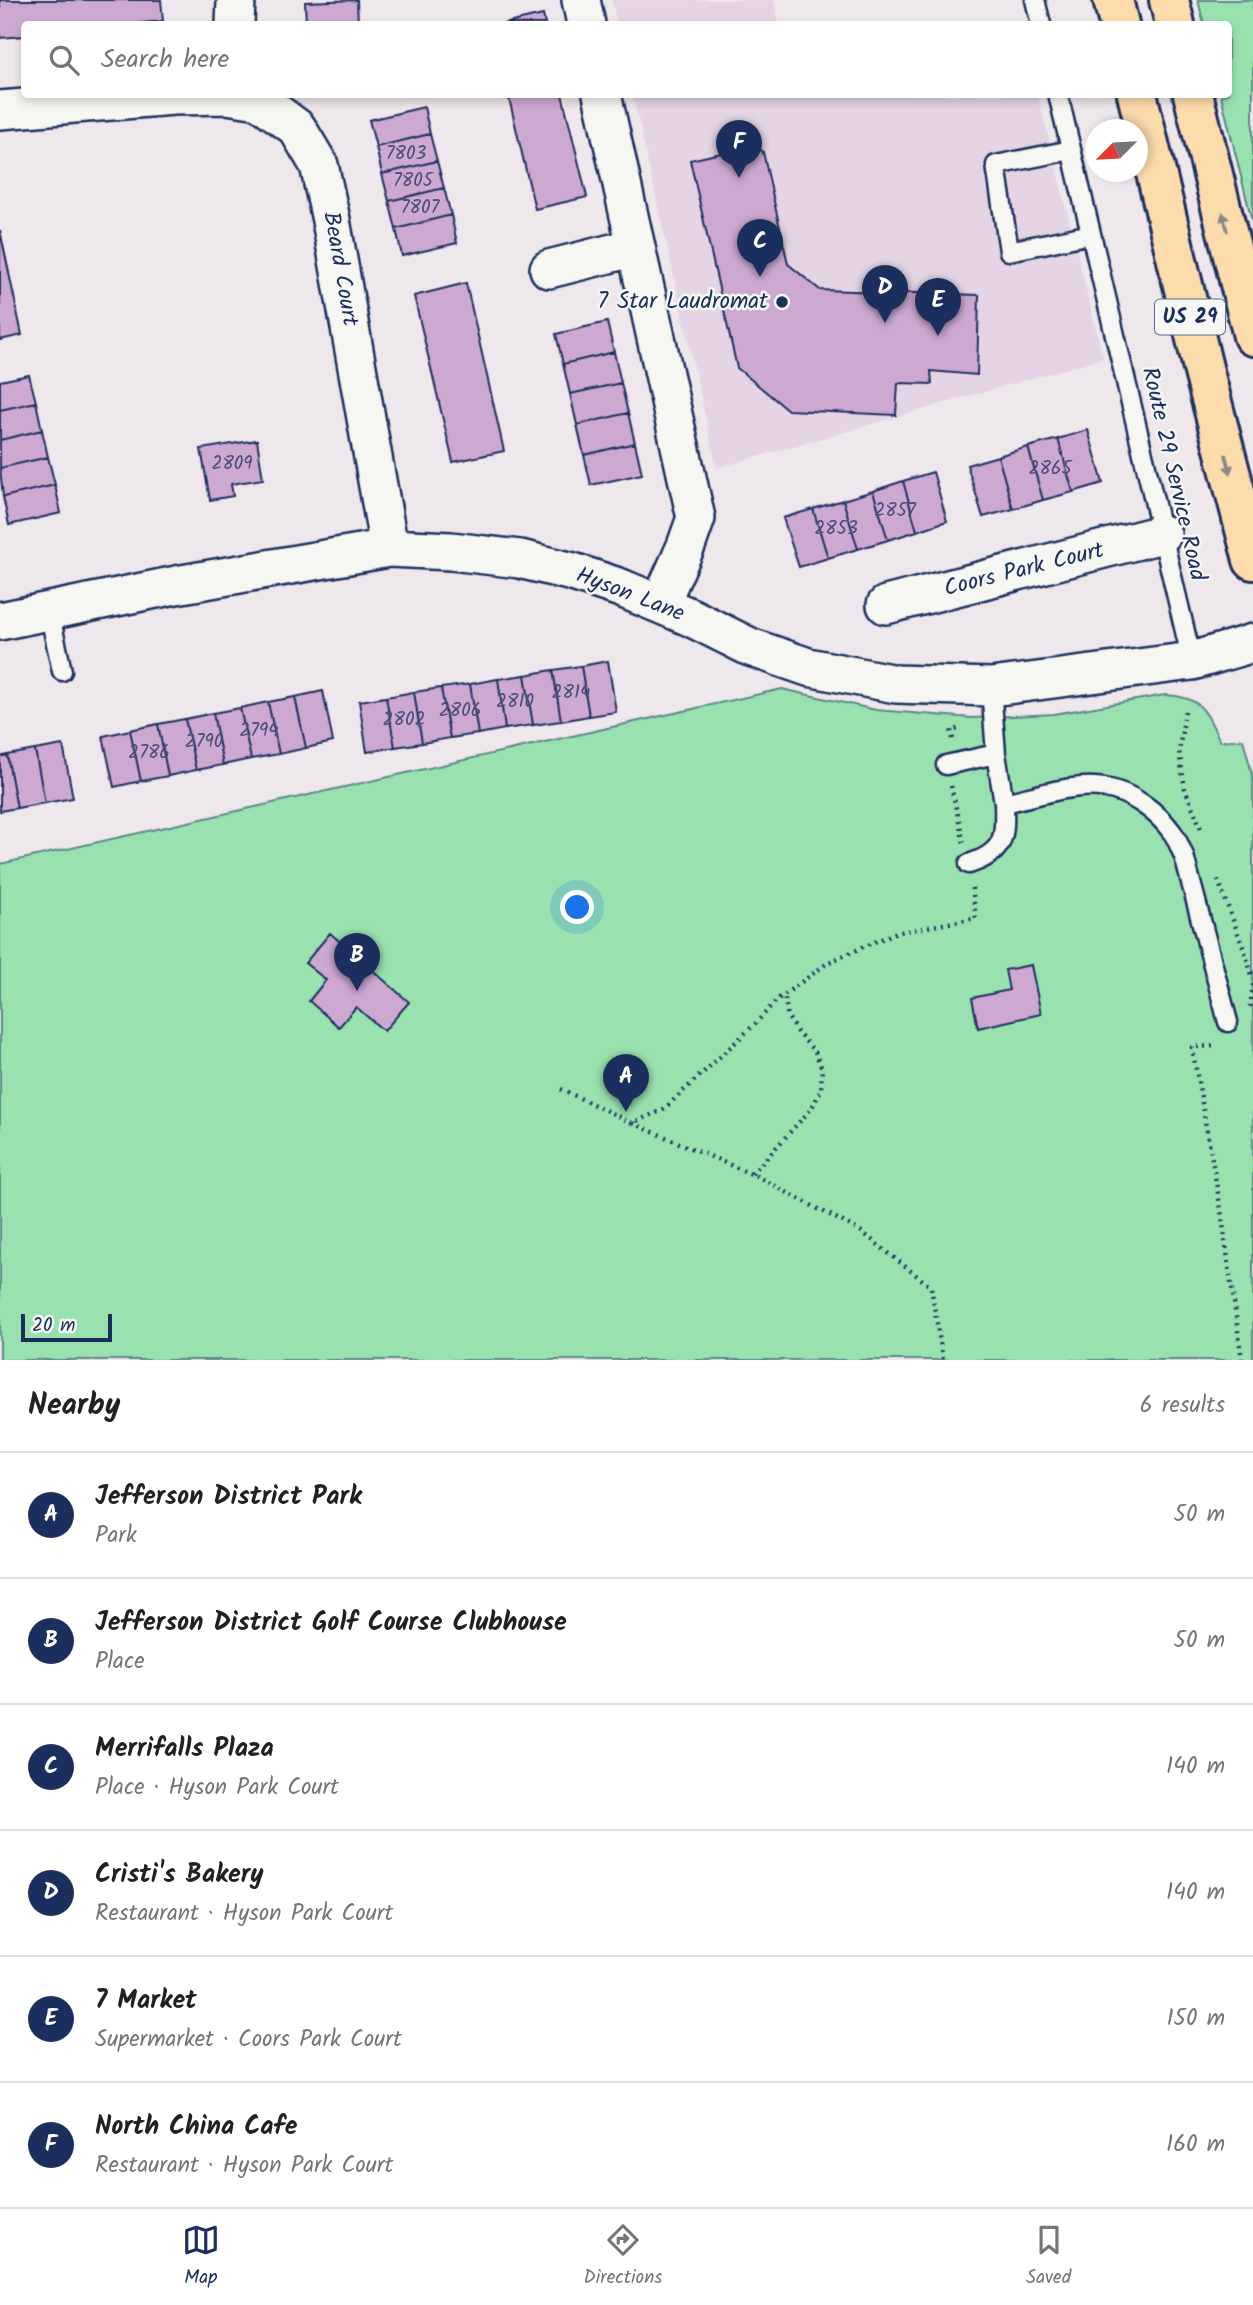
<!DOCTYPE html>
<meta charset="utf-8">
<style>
:root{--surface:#fff;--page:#f6f6f6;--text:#202124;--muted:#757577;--line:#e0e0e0;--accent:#1b2f5e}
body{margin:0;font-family:Kalam,sans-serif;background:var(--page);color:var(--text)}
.compass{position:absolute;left:1085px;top:119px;width:63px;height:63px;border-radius:50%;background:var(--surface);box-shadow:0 4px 10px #0003;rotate:246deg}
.scale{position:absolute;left:21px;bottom:18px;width:91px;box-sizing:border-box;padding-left:7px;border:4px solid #1b2f5e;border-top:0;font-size:19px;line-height:24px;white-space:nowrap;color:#1b2f5e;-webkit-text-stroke:5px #f6f6f2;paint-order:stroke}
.you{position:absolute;left:578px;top:908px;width:24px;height:24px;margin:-18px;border:5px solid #fff;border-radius:50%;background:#1a73e8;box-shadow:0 0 0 10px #1a73e833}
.badge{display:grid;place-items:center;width:46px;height:46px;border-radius:50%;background:var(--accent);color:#fff;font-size:23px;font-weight:700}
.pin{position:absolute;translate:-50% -58px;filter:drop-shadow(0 2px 4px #0008)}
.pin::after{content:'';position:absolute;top:37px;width:24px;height:21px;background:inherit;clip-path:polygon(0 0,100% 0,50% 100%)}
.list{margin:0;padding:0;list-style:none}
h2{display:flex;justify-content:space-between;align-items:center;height:91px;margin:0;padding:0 28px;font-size:30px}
h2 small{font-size:23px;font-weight:400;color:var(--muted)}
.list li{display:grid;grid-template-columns:46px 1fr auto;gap:21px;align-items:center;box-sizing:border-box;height:126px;padding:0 28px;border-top:2px solid var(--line)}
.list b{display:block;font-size:26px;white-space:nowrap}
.list p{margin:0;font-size:23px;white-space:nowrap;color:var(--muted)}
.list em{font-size:23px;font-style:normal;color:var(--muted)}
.icon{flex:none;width:38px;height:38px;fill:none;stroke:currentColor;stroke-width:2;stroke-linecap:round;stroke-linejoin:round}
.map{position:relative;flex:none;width:1253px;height:1360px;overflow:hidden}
.search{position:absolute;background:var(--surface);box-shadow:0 4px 10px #0003;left:21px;right:21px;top:21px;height:77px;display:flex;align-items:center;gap:18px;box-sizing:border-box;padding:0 24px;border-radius:7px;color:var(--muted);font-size:26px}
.sheet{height:847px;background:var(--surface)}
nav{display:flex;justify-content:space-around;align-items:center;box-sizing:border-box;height:98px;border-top:2px solid var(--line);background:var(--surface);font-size:19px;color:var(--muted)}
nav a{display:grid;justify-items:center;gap:4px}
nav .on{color:var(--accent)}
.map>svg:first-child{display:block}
.built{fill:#e4d4e4}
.green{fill:#99e2b0;stroke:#5a8887;stroke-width:2}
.building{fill:#cda9d2;stroke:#1b2f5e;stroke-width:2}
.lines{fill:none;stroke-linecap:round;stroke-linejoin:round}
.service-casing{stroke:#1b2f5e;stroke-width:23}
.minor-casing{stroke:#1b2f5e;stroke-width:42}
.primary-casing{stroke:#1b2f5e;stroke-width:44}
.path{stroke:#1b2f5e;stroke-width:4.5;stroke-dasharray:2 5;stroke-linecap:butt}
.service{stroke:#f6f6f2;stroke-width:18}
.minor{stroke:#f6f6f2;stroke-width:37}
.primary{stroke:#fddcac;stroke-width:38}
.oneway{fill:#8c8685}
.poi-dot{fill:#1b2f5e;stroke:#f6f6f2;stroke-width:2.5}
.labels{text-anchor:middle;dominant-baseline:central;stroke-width:5;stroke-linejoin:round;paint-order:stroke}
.number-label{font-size:19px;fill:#484e7b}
.shield{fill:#f6f6f2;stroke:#5d6b8a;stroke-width:2}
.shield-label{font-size:21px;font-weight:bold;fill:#1b2f5e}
.street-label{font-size:23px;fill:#1b2f5e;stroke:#f6f6f2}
.poi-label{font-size:23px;fill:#1b2f5e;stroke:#f6f6f2;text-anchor:end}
</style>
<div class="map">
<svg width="1253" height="1360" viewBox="0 0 1253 1360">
<rect width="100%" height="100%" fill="#eee7ec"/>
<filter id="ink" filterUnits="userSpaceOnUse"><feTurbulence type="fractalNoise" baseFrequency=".0143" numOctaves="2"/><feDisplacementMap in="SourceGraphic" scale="14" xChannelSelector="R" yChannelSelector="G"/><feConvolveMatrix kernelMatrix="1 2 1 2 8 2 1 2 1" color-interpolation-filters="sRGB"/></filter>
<g filter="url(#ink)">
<!-- built -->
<path class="built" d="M612 0H774L779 24H617Z
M633 95H1038L1103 358 717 468Z"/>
<!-- green -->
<path class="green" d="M1198 0H1253V225L1221 95 1228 94V24H1204Z
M782 689 876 710 972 718 1054 714 1165 695C1203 697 1205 711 1220 741L1243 739 1253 778V1360H0V864Z"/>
<!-- building -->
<path class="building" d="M0 0H161L163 21 132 24H24V36L0 38Z
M357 0 358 24H306L305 2Z
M543 15 545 24H503Z
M508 94H562L587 197 535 209Z
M424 107 430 134 376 147 369 120Z
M430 134 437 161 382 174 376 147Z
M756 145 763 152 788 264 820 290 979 295 977 375 931 371 932 384 898 383 896 415 788 410 737 368 690 160Z
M437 161 444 188 389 201 382 174Z
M444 188 451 215 396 229 389 201Z
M451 215 457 243 402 256 396 229Z
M0 230 22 335 0 340Z
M466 283 504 451 453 462 414 296Z
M607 322 614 352 563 364 556 334Z
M614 352 621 383 570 394 563 364Z
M29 375 36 402 0 410V381Z
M621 383 628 413 577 425 570 394Z
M36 402 42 430 0 440V410Z
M628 413 635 443 584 455 577 425Z
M42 430 48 457 0 468V440Z
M1088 430 1103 483 1073 492 1058 439Z
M1058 439 1073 492 1043 500 1028 447Z
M257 440 263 479 231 484 233 496 210 500 201 449Z
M635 443 642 474 591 485 584 455Z
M1028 447 1043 500 1013 509 998 456Z
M998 456 1013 509 983 517 967 465Z
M48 457 55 485 3 497 0 468Z
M933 472 947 521 917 531 903 481Z
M903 481 917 531 888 540 873 491Z
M55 485 61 513 9 525 3 497Z
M873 491 888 540 858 549 843 500Z
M843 500 858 549 828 558 813 509Z
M813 509 828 558 799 567 783 518Z
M608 661 616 712 589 716 581 666Z
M581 666 589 716 561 721 553 670Z
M553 670 561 721 533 725 525 675Z
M525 675 533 725 505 729 498 679Z
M498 679 505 729 478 734 470 684Z
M470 684 478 734 450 738 441 688Z
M441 688 450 738 422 743 414 692Z
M323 691 333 742 306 748 295 697Z
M414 692 422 743 395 747 386 697Z
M295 697 306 748 279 754 268 702Z
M386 697 395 747 367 752 359 701Z
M268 702 279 754 251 759 240 708Z
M240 708 251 759 223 765 213 713Z
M213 713 223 765 196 770 185 719Z
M185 719 196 770 168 776 158 724Z
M158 724 168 776 141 781 130 730Z
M130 730 141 781 114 787 103 736Z
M63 745 73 798 45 803 35 750Z
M35 750 45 803 17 808 7 755Z
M7 755 17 808 0 811V757Z
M330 933 409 1002 384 1031 356 1007 339 1027 309 1001 326 980 305 963Z
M1031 965 1041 1014 978 1028 972 998 1009 990 1005 970Z"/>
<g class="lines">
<defs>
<path id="service" d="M1035 0 1041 24
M1058 94 1192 661
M1071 150 996 165 1009 251 1091 234
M49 611 62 671
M991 687 996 754
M946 765 996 754 1004 803C1033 797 1076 782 1105 788 1130 792 1157 811 1172 832 1177 838 1180 848 1184 856L1228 1022
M969 864C1005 852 1005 838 1004 803"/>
<path id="minor" d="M581 0 586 24
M235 24 236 0
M602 94 696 518 686 546 660 604
M0 110 173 96 227 95 259 100 297 128 319 165 331 220 389 548
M549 269 636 247
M886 605 1162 534
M0 621 176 585 389 548 451 551 520 559 573 572 621 588 690 617 750 647 808 667 896 684 991 687 1192 661 1253 643"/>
<path id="primary" d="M1113 0 1119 24
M1169 0 1175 24
M1137 94 1203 368 1253 560
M1193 94 1253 336"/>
</defs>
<!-- service casing -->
<use href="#service" class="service-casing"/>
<!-- minor casing -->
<use href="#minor" class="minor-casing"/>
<!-- primary casing -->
<use href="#primary" class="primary-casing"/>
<!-- path -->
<path class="path" d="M1185 711 1179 751 1185 789 1202 831
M953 739 951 730 962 729
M951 786 964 843
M1218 880 1246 955 1253 979
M1250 1007 1253 984
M1213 1046 1192 1047 1221 1210 1242 1360
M561 1089 632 1123 663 1110 755 1024 778 999 829 962 895 933 976 918 972 888
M633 1123 758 1177 862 1232 931 1287 943 1360
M752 1174 811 1109 821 1090 822 1069 815 1052 797 1032 788 1017 784 994"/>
<!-- service -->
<use href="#service" class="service"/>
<!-- minor -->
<use href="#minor" class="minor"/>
<!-- primary -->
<use href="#primary" class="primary"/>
</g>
<!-- one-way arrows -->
<defs><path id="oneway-solid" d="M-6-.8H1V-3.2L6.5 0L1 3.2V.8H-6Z" transform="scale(1.75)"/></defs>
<g class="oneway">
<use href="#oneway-solid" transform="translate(1225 222) rotate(-104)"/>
<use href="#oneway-solid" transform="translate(1228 464) rotate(75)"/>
</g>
</g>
<!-- markers -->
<circle class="poi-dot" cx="782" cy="302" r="7"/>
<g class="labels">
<!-- number labels -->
<g class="number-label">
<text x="406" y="154">7803</text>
<text x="413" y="181">7805</text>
<text x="420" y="208">7807</text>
<text x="232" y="464">2809</text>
<text x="1050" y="469">2865</text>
<text x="895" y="511">2857</text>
<text x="836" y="529">2853</text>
<text x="571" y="693">2814</text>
<text x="515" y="702">2810</text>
<text x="460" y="711">2806</text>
<text x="404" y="720">2802</text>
<text x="259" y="731">2794</text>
<text x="204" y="742">2790</text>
<text x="149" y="753">2786</text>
</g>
<!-- shield labels -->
<rect class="shield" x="1155" y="299.5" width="70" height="35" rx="5"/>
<g class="shield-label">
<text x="1190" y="317">US 29</text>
</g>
<!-- street labels -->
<g class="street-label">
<text transform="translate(340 269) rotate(80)">Beard Court</text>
<text transform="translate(1173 474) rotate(77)">Route 29 Service Road</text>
<text transform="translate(1024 570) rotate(-14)">Coors Park Court</text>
<text transform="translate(630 595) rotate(21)">Hyson Lane</text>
</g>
<!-- poi labels -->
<g class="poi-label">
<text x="768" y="302">7 Star Laudromat</text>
</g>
</g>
</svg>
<svg class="compass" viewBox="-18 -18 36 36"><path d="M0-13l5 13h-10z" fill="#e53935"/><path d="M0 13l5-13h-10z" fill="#757577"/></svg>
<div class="scale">20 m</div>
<div class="you"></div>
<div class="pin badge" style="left:626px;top:1112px">A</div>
<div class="pin badge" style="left:357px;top:991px">B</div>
<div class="pin badge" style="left:760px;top:277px">C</div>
<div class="pin badge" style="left:885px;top:323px">D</div>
<div class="pin badge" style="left:938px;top:336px">E</div>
<div class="pin badge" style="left:739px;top:178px">F</div>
<div class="search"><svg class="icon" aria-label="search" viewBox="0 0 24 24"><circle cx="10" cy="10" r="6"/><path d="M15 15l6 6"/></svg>Search here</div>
</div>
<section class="sheet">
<h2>Nearby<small>6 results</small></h2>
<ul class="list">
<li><span class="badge">A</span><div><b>Jefferson District Park</b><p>Park</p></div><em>50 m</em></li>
<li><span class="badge">B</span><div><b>Jefferson District Golf Course Clubhouse</b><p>Place</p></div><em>50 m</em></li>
<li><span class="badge">C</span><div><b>Merrifalls Plaza</b><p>Place · Hyson Park Court</p></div><em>140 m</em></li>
<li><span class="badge">D</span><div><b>Cristi's Bakery</b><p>Restaurant · Hyson Park Court</p></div><em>140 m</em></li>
<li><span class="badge">E</span><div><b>7 Market</b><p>Supermarket · Coors Park Court</p></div><em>150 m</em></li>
<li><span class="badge">F</span><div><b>North China Cafe</b><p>Restaurant · Hyson Park Court</p></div><em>160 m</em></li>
</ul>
</section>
<nav>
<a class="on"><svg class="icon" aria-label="map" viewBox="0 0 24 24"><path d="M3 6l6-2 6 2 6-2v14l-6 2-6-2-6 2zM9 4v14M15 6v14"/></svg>Map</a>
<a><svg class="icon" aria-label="directions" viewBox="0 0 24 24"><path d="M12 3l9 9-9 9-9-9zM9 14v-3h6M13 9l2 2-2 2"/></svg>Directions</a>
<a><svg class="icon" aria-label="saved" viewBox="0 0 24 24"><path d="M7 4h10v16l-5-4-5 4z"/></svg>Saved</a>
</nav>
